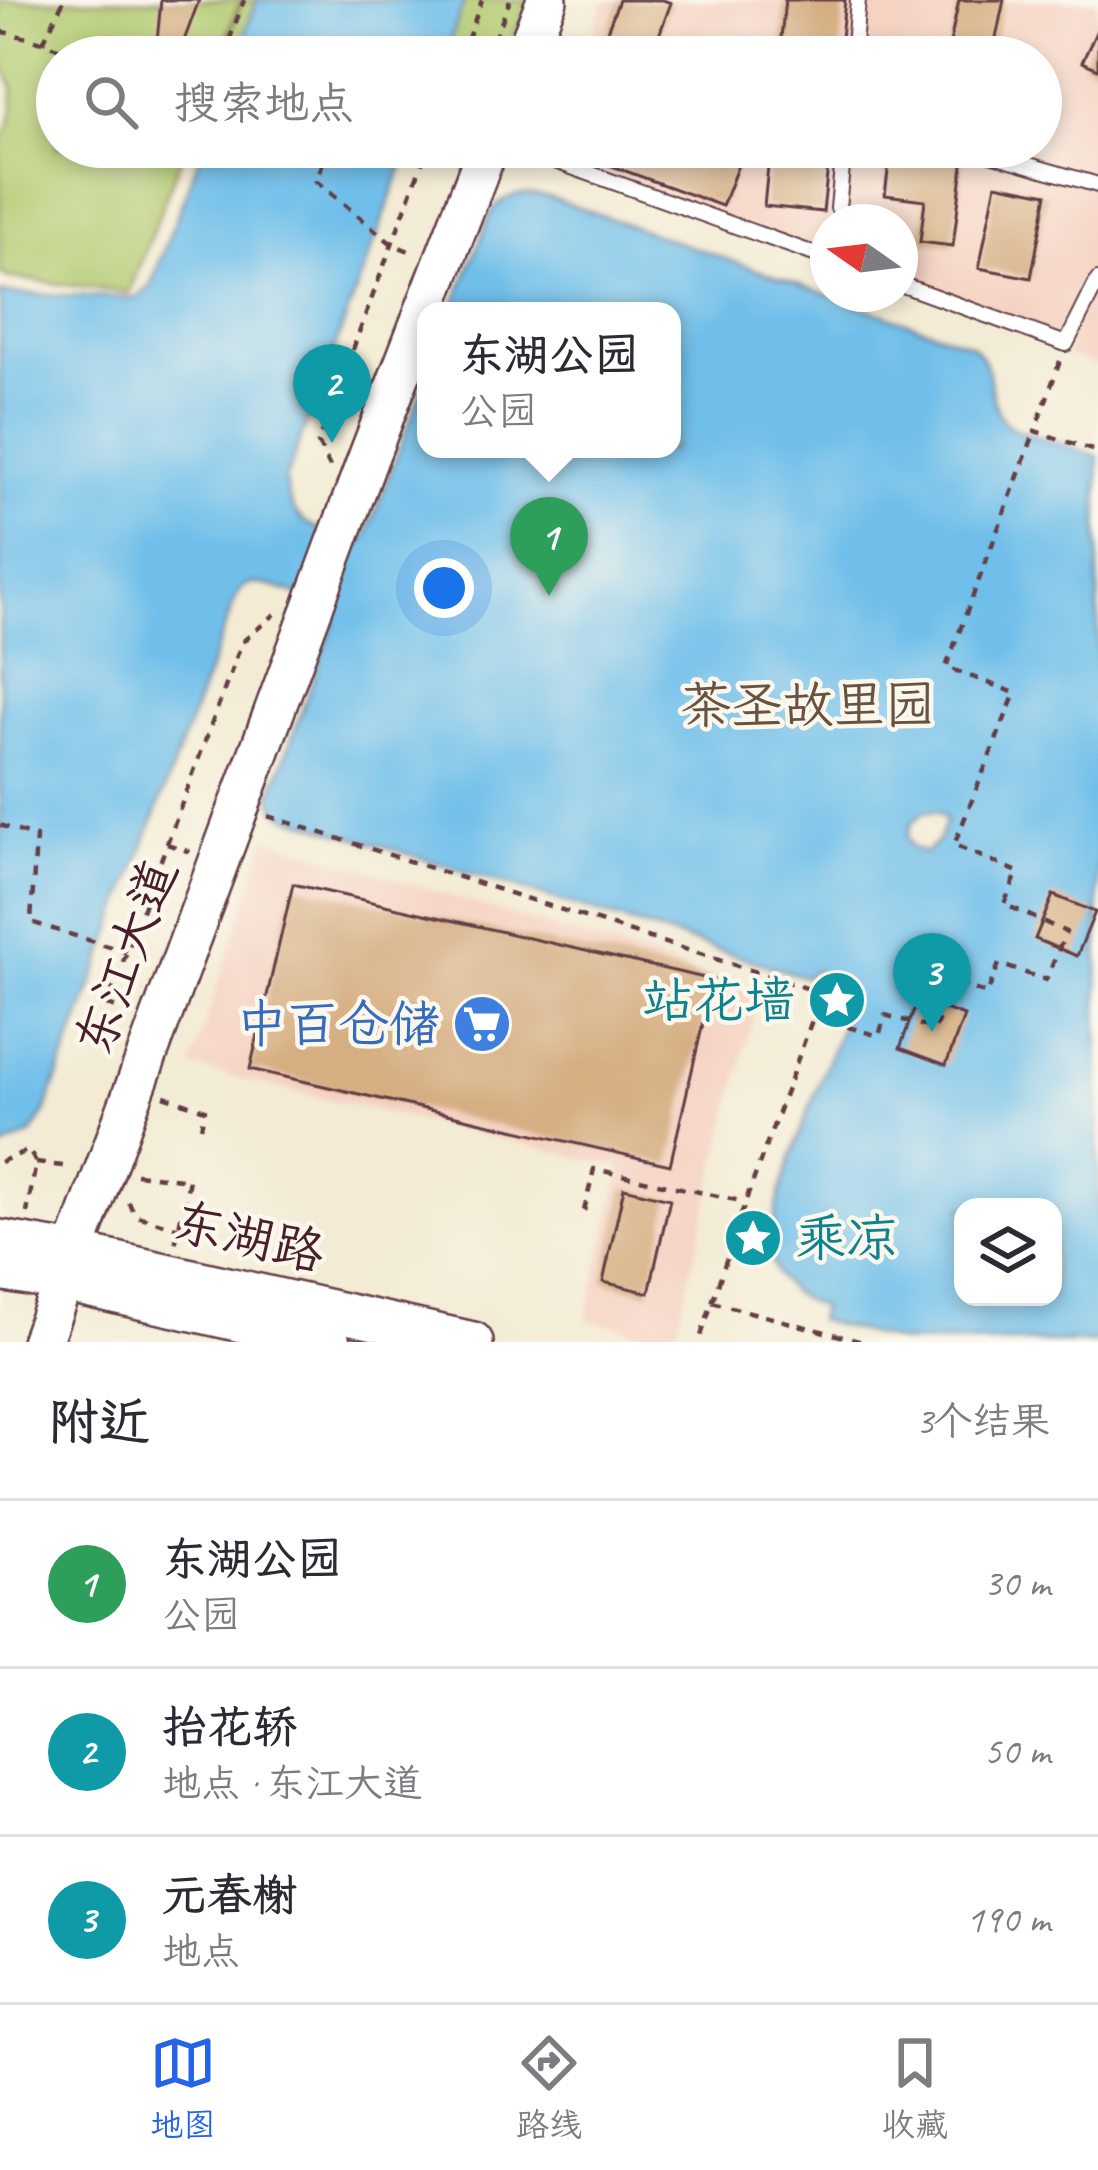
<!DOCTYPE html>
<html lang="zh">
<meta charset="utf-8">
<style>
:root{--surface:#fff;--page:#f7f7f7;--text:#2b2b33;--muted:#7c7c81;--line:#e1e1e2;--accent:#2563eb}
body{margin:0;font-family:Caveat,"LXGW WenKai TC",sans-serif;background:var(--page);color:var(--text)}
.controls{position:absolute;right:36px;bottom:36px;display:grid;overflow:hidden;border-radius:24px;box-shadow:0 6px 18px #0003}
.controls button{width:108px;height:108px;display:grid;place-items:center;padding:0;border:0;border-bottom:3px solid var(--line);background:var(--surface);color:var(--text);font:60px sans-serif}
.compass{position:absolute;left:810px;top:204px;width:108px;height:108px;border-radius:50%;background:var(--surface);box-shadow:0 6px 18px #0003;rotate:284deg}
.you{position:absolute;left:444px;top:588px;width:42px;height:42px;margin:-30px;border:9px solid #fff;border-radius:50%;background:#1a73e8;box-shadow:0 0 0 18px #1a73e833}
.badge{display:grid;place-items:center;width:78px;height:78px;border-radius:50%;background:var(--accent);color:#fff;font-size:39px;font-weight:700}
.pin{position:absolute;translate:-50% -99px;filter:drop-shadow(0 3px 6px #0008)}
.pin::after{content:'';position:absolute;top:63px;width:42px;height:36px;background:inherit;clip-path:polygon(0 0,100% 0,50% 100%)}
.popup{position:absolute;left:417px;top:302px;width:264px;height:156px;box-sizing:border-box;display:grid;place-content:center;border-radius:24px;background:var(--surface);filter:drop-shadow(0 3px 9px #0005);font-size:39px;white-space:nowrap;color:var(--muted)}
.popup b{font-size:45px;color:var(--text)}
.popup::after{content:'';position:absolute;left:50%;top:100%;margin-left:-24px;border:24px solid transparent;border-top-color:var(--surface)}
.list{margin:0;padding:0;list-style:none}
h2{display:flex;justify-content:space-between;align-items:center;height:156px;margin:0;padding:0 48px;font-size:51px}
h2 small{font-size:39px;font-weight:400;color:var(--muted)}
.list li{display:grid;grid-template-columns:78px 1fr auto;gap:36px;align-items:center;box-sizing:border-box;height:168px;padding:0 48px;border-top:3px solid var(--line)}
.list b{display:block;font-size:45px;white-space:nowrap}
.list p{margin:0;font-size:39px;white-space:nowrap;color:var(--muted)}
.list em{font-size:39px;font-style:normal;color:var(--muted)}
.icon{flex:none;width:66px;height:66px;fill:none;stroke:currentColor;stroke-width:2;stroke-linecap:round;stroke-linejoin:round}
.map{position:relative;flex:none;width:1098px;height:1342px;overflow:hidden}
.search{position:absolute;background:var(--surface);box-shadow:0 6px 18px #0003;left:36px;right:36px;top:36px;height:132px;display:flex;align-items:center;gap:30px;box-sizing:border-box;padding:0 42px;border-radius:66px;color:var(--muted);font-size:45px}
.sheet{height:660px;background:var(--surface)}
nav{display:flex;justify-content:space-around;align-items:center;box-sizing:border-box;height:168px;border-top:3px solid var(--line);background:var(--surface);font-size:33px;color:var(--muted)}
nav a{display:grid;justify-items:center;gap:6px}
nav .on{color:var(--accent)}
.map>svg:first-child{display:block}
.built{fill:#f5d2c2}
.green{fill:#b1ca70;stroke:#7e744e;stroke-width:3}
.water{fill:#6fbfea;stroke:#5c6f8a;stroke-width:3;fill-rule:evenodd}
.building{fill:#d5ae82}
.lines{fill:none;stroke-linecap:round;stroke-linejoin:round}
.lane-casing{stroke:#633e44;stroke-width:18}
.secondary-casing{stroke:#633e44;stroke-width:44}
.path{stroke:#633e44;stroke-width:4.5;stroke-dasharray:9 9;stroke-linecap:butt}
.lane{stroke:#fff;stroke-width:14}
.secondary{stroke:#fff;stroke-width:39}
.labels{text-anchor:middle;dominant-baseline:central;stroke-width:9;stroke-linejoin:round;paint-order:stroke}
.park-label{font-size:51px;fill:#695240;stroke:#fbf7ec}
.street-label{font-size:51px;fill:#4a1f2b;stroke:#fbf7ec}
.culture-label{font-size:51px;fill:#0d838f;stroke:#fbf7ec;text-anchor:end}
.shop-label{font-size:51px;fill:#366cbe;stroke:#fbf7ec;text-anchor:end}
</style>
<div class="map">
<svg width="1098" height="1342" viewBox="0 0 1098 1342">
<rect width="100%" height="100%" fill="#fbf7ec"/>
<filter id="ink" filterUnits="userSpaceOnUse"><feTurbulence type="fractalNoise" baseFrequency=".00833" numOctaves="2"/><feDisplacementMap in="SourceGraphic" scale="24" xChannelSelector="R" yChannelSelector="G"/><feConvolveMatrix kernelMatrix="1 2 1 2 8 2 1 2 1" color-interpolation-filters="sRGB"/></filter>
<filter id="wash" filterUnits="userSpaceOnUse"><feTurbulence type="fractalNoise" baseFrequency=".004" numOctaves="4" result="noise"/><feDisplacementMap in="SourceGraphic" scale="48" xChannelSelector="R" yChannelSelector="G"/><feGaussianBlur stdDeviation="2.7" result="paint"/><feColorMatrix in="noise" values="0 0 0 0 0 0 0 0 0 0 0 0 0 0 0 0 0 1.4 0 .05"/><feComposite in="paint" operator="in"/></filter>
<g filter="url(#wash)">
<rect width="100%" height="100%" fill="#f3ebd4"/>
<!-- built -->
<path class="built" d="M605 0H1098V366L1065 355 1069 343 900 281V222H828V255L547 154 549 147H1041V57H583Z
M266 838 759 993 674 1341 586 1319 622 1167 191 1067Z"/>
<!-- green -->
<path class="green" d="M0 0H240L219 57H57V147H185L129 293 7 277 0 273V144L11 119 14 103 13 86 0 58Z
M243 0H528L506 57H222Z"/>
<!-- water -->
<path class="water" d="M257 0H465L444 57H236Z
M203 147H410L285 480C290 517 301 523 335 535 346 539 352 542 364 540L369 528 426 379V449H672V311H452L491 212C506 192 525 192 549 197L972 345C1000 370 981 406 1013 429L1098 456V1342H899L817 1320 820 1307C799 1299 781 1288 773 1265 758 1216 830 1061 849 1006 851 985 834 974 815 970L805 977 286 816 277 810 271 795 335 620V613L331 607C312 601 270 581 251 584 242 585 241 590 236 597L45 1112 31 1134 0 1149V293L136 298 150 287ZM924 812H937L946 820 938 842 925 853 913 848 907 837 912 823ZM963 1207H1053V1297H963Z"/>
<g id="blocks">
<!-- building -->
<path class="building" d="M161 0H199L178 57 156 52Z
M619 0H663L671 3 651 57H597Z
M785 0H845L839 57H779Z
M959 0H1004L992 57H947Z
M1098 28V69L1082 62Z
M570 147H730L743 152 722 206 584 156Z
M770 147H830L823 212 764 206Z
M891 147 964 157 953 246 920 242 925 200 885 195Z
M996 184 1047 194 1031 278 979 268Z
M293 884 713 980 670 1165 250 1069Z
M1053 895 1095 912 1077 956 1035 939Z
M918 999 964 1016 946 1065 900 1048Z
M624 1188 670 1199 649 1293 603 1282Z"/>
</g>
</g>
<g filter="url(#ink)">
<use href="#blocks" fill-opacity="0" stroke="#633e44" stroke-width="3"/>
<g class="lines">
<defs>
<path id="lane" d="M853 57 858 0
M516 147 828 259
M966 147 1098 185
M838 208 844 147
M900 284 1066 344 1098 280"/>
<path id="secondary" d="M524 57 547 0
M0 1240 76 1253 473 1342
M0 1271 65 1282 330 1342
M41 1342 368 458 488 147"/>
</defs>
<!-- lane casing -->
<use href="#lane" class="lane-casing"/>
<!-- secondary casing -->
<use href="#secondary" class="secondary-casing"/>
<!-- path -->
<path class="path" d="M0 31 43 42 79 57
M43 42 64 0
M223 57 244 0
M461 57 482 0
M488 57 510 0
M329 147 316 181 392 244 414 253
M1060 361 1035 431 1098 452
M330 467 318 443 428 147
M268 816 822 993 745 1203 699 1342
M0 825 36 837 31 922 126 952
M167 844 190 852
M132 1013 107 1005 242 642 275 614
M813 1017 879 1036 885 1015 935 1029 953 982 987 994 999 964 1046 980 1066 932 1004 904 1018 872 954 845 1015 693 946 667 1035 431
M164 1096 205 1110 201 1127
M0 1162 29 1150 36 1163 27 1213
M36 1163 71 1167
M136 1174 189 1180 175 1245
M128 1202 137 1216 179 1228
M584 1211 594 1169 745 1202
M712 1302 863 1342"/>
<!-- lane -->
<use href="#lane" class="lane"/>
<!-- secondary -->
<use href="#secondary" class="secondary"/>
</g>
</g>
<!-- icons -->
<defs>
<symbol id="sight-disc" viewBox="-11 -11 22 22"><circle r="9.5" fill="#0f9aa8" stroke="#fbf7ec"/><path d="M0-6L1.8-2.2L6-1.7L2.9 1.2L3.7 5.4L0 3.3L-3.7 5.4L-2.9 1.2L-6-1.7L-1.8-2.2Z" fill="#fff"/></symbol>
<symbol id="supermarket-disc" viewBox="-11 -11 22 22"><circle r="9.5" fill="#3f7fe0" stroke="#fbf7ec"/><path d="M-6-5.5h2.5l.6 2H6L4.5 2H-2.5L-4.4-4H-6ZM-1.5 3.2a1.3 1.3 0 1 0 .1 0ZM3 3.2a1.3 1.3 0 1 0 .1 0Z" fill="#fff"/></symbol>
</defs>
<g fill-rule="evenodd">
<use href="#sight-disc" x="804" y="967" width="66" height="66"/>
<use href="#supermarket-disc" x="449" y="991" width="66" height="66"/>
<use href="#sight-disc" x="720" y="1205" width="66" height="66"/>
</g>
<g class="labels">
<!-- park labels -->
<g class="park-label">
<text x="808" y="705">茶圣故里园</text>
</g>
<!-- street labels -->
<g class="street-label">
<text transform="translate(126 957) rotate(-70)">东江大道</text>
<text transform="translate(249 1237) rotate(13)">东湖路</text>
</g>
<!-- culture labels -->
<g class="culture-label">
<text x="795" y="1000">站花墙</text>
<text x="795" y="1238" text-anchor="start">乘凉</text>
</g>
<!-- shop labels -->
<g class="shop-label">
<text x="440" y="1024">中百仓储</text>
</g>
</g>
</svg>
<div class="controls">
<button><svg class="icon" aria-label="layers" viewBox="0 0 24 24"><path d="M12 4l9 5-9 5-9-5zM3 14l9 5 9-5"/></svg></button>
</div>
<svg class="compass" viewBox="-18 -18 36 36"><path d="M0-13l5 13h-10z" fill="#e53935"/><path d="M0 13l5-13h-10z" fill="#7c7c81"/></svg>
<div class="you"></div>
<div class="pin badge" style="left:549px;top:596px;background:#2e9e5b">1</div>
<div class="popup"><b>东湖公园</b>公园</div>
<div class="pin badge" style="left:332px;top:443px;background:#0f9aa8">2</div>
<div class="pin badge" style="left:932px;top:1032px;background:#0f9aa8">3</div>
<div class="search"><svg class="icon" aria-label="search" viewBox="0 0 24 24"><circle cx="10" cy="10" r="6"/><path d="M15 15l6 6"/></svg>搜索地点</div>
</div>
<section class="sheet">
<h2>附近<small>3个结果</small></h2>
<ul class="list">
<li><span class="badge" style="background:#2e9e5b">1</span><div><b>东湖公园</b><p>公园</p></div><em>30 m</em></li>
<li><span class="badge" style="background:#0f9aa8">2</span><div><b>抬花轿</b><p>地点 · 东江大道</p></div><em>50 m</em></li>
<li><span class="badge" style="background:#0f9aa8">3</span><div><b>元春榭</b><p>地点</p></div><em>190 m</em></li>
</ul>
</section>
<nav>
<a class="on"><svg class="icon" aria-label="map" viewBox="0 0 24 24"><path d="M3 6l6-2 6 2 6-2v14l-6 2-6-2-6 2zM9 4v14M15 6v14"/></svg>地图</a>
<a><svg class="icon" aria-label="directions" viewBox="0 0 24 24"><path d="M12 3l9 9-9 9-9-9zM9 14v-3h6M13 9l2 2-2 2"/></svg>路线</a>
<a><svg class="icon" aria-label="saved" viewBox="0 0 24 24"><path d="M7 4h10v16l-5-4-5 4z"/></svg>收藏</a>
</nav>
